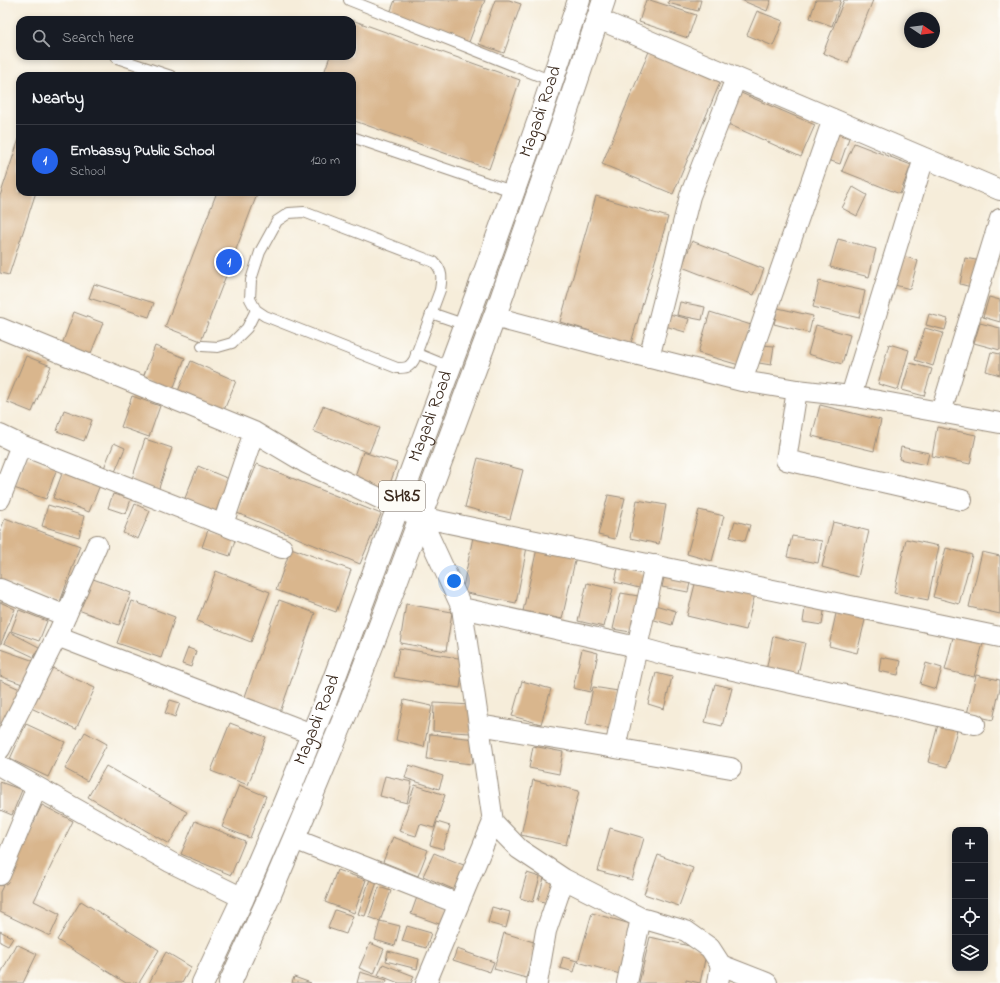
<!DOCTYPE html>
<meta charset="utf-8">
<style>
:root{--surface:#171b24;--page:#242831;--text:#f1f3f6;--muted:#9ea1a6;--line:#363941;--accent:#2563eb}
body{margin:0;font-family:"Indie Flower",sans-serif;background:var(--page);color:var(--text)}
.controls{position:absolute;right:12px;bottom:12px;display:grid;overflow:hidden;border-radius:8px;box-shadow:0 2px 6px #0003}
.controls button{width:36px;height:36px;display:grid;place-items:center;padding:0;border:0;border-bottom:1px solid var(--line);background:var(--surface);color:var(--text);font:20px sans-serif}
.compass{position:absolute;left:904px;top:12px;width:36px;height:36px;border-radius:50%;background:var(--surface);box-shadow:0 2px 6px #0003;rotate:103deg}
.you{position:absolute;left:454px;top:581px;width:14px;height:14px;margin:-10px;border:3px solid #fff;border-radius:50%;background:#1a73e8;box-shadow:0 0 0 6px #1a73e833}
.badge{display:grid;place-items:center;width:26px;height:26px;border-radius:50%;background:var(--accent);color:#fff;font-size:13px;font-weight:700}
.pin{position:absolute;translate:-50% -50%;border:2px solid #fff;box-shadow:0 1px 4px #0006}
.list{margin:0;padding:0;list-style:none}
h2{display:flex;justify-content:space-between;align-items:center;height:52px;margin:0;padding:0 16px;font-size:17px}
h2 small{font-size:13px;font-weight:400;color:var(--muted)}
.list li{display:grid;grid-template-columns:26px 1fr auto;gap:12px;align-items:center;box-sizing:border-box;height:72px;padding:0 16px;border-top:1px solid var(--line)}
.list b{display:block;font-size:15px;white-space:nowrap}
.list p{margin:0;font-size:13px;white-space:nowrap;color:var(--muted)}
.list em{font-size:13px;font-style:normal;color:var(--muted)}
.icon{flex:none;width:22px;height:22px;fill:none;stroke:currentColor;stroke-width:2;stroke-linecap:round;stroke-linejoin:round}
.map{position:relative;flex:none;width:1000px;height:983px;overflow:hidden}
.search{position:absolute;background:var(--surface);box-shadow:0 2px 6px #0003;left:16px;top:16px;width:340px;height:44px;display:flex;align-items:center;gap:10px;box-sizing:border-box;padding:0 14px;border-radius:12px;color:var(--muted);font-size:15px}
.panel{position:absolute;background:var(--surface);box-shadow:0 2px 6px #0003;left:16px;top:72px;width:340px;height:124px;border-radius:12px}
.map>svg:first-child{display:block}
.building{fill:#d9b68d}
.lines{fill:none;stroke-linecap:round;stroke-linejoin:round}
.lane-casing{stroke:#988c7c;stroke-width:12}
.street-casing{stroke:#988c7c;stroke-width:22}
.primary-casing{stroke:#988c7c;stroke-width:24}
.lane{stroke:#fff;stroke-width:10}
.street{stroke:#fff;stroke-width:20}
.primary{stroke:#fff;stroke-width:22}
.labels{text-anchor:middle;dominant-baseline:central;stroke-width:4;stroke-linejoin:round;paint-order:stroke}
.shield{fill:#fdfcf7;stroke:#75695f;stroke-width:1}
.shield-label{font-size:17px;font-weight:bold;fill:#3b2a1e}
.street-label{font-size:18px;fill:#3b2a1e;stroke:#fdfcf7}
</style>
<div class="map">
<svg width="1000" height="983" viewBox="0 0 1000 983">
<rect width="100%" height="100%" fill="#fdfcf7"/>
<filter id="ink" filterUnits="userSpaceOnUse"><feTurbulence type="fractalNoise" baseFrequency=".025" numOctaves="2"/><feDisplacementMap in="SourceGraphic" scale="8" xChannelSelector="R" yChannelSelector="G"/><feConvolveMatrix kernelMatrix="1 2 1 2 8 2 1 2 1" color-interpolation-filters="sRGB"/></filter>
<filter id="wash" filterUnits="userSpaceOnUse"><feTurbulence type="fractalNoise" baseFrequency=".012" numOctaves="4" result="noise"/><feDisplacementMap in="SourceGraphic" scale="16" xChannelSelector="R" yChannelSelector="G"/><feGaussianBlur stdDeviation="0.9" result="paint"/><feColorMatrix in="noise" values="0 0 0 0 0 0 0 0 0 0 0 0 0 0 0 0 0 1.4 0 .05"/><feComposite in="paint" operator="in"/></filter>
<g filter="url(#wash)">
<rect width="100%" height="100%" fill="#f6edda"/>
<g id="blocks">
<!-- building -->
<path class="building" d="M395 0H485L469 42 390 13Z
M495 0H509L521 4 504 53 479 44Z
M646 0H650L696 15 688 38 639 22Z
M669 0H701L698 11 668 3Z
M741 0H771L767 11Z
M816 0H841L832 26 810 18Z
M844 0H873L848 63 823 53Z
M757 11 783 21 773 46 747 35Z
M352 20 520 80 489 169 352 120V76H323L330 56H352Z
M650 49 722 78 673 194 602 164Z
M741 93 815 125 801 157 728 124Z
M837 134 849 138 840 164 828 160Z
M20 136V192H36L9 275 0 273V196Z
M854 143 911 165 900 194 842 171Z
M853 187 867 195 857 216 842 208Z
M217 192H258L201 341 165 327Z
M596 196 668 217 631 343 560 322Z
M838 239 876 249 869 277 830 267Z
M692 241 764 269 754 295 682 267Z
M900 255 918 261 910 289 891 284Z
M965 258 981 261 975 288 960 284Z
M819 281 865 291 859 318 813 307Z
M94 284 154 303 149 317 89 298Z
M989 297 1000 300V322L983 317Z
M680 302 705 307 702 320 677 315Z
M778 308 813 316 809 333 774 324Z
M74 312 103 323 89 358 61 347Z
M710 312 751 325 739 365 698 353Z
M665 313 689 319 685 332 662 325Z
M929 314 948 319 945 330 926 325Z
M980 323 1000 328V350L974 343Z
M816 325 850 335 842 364 808 354Z
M925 328 943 333 933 366 915 360Z
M889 344 909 350 898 390 878 384Z
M762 345 774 346 771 365 759 363Z
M155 346 185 358 172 392 142 380Z
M991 352 1000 354V375L986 371Z
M26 356 51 366 32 412 7 402Z
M191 361 236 381 224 410 178 391Z
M910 363 932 369 924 396 902 390Z
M132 396 160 406 149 437 121 427Z
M820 405 881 420 874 451 812 436Z
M323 406 379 428 369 453 313 431Z
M64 410 92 420 84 441 57 431Z
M937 427 976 435 970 464 932 456Z
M145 439 172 448 158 491 131 482Z
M114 443 125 448 115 472 104 468Z
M901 447 929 453 926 465 899 459Z
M363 452 397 463 388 490 354 479Z
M26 457 57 468 46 499 14 488Z
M478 458 523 470 510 519 465 507Z
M257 464 381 514 360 564 237 513Z
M198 466 229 479 214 516 183 503Z
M63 471 100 485 89 512 53 498Z
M113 494 131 499 126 514 108 508Z
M608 495 625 498 615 539 598 535Z
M637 500 666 505 659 544 630 538Z
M135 504 150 511 138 539 123 533Z
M48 505 84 516 79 537 42 526Z
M699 510 724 516 712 561 687 554Z
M5 518 80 546 60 602 0 580V532Z
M735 521 750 525 745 541 730 537Z
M833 522 869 531 858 577 822 567Z
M208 530 235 540 230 556 202 547Z
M474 532 528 542 516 603 462 592Z
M792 536 822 541 818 563 787 557Z
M906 539 939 546 928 600 894 593Z
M538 544 577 552 562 619 523 611Z
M291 548 351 570 336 612 276 590Z
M946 548 972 555 959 604 933 597Z
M982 552 1000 556V614L969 607Z
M618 568 647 575 643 589 615 582Z
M666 568 692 574 688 592 662 587Z
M216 571 270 592 251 642 197 621Z
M85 576 131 593 119 625 73 608Z
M696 580 755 594 746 630 687 616Z
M587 583 613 589 604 627 578 621Z
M621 593 644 597 636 633 613 629Z
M279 600 315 613 278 718 242 705Z
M132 601 175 617 161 658 117 643Z
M0 602 15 609 0 646Z
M806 602 825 605 822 625 803 622Z
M406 604 452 612 446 651 400 643Z
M655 605 676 611 672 625 651 619Z
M837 609 866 616 857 653 829 646Z
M19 610 47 621 39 641 11 631Z
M955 629 985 636 974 677 945 670Z
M10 632 39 647 34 657 4 643Z
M773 636 805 643 797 678 766 671Z
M188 648 196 651 191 667 182 664Z
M399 648 464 659 460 688 394 677Z
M0 649 37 662 28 686 0 676Z
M582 649 598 653 590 692 573 688Z
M881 657 901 661 898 675 879 671Z
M926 663 942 668 936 689 920 684Z
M50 667 95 688 76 729 31 708Z
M656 673 672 677 664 709 648 704Z
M976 675 1000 680V688L993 720 967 714Z
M0 680 24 691 0 744Z
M522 681 551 689 541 724 512 716Z
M715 684 732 688 722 726 705 722Z
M593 687 618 691 611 729 586 724Z
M170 700 180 703 175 717 165 713Z
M404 700 432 706 424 747 396 740Z
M434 703 472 705 471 733 433 731Z
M939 721 958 726 947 767 928 762Z
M230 723 266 737 248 785 211 771Z
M26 724 65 742 48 777 10 759Z
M85 732 107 744 87 781 65 769Z
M430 734 475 739 472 764 427 759Z
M533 746 563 752 559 774 529 768Z
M409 765 443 776 439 789 405 778Z
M106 766 187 812 169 844 88 797Z
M385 776 412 782 407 803 380 796Z
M533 780 579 791 566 845 521 835Z
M0 782 22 790 12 815 0 810Z
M239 785 266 796 250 838 222 827Z
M415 785 445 795 434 828 420 824 416 836 399 831Z
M42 805 73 821 34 901 60 914 50 936 0 912V892Z
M195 821 245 841 231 875 181 854Z
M437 822 450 826 443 849 430 845Z
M610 828 644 838 632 880 598 871Z
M393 837 428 850 418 876 383 862Z
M434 853 466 866 455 890 423 876Z
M658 855 693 868 679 906 644 894Z
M337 870 366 880 354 913 325 902Z
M527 873 540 877 533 902 520 898Z
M545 874 555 877 547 903 538 900Z
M370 879 377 882 365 916 358 914Z
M379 887 391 891 380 921 369 917Z
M417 897 448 908 442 925 411 914Z
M81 901 159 950 139 983H126L57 940Z
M492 907 510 912 506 928 488 923Z
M335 910 353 916 346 934 328 928Z
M592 913 634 925 620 974 578 962Z
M380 921 400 926 395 946 375 940Z
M407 926 431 933 426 948 402 941Z
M0 931 13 938 8 946 0 942Z
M504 933 537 943 526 978 494 969Z
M650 937 707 950 700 983 686 980V983H639Z
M370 943 384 949 374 974 359 968Z
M16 944 37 954 23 983H0V975Z
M457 949 494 962 490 972 453 960Z
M388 951 419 959 417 969 386 961Z
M166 952 191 967 182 983H149Z
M563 957 577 961 574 972 560 968Z
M383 964 414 976 411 983H399L378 975Z
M360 972 387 980 386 983H357Z
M294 977 311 983H292Z"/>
</g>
</g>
<g filter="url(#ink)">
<use href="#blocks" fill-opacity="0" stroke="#988c7c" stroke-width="1"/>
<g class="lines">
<defs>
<path id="lane" d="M349 0 552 81
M117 58 171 76
M352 137 487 183 513 191
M304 212 434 262C443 271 442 278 440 290L414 360C409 368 406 368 397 368L265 316 256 310 250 299 251 280 260 252 277 221 289 213Z
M431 313 466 325
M202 346 218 347 232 343 247 328 256 310
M416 353 450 367"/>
<path id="street" d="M598 19 1000 190
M494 317 631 353 742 381 797 390 851 396 989 421 1000 423
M0 328 254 432 306 463 398 507 420 517 1000 637
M649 358 690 196 736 78
M742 381 833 119
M797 390 786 460 962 500
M851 396 924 158
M941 412 1000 219
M0 435 21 445 282 548
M0 499 21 445
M420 517 462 608 493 822 519 849 564 879 641 918 686 931 710 948 721 965 718 983
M223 524 254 432
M0 589 66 616
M462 608 637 647 666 655 975 724
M57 636 312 734
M479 725 615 748 655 565
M615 748 731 768
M0 749 57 636 97 545
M0 766 170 862 243 898
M294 839 459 904
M0 875 37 787
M721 965 767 983
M426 983 493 822
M537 983 546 931 564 879
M627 983 641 918"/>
<g id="primary">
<path id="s1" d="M203 983 243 898 285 801 325 703 362 604 478 291 541 114 579 0"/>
<path d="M230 983 266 904 306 810 347 711 385 612 501 299 563 122 604 0"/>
</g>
</defs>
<!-- lane casing -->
<use href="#lane" class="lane-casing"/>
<!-- street casing -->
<use href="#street" class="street-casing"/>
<!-- primary casing -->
<use href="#primary" class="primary-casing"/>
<!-- lane -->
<use href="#lane" class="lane"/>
<!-- street -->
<use href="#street" class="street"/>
<!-- primary -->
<use href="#primary" class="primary"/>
</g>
</g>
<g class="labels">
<!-- shield labels -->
<rect class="shield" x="379" y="481" width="46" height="30" rx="3"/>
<g class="shield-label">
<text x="402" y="496">SH85</text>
</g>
<!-- street labels -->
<g class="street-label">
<text stroke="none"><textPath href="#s1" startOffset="935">Magadi Road</textPath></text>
<text stroke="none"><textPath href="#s1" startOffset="611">Magadi Road</textPath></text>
<text stroke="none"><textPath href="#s1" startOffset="287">Magadi Road</textPath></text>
</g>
</g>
</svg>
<div class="controls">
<button>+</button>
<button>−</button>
<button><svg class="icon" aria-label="locate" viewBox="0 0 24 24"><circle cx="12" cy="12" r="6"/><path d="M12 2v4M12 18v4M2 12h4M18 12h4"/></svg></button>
<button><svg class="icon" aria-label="layers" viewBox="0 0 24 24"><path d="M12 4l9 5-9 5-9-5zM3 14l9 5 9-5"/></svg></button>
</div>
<svg class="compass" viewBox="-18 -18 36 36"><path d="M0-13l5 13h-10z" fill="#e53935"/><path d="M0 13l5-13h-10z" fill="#9ea1a6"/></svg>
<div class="you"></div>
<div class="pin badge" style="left:229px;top:262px">1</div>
<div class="search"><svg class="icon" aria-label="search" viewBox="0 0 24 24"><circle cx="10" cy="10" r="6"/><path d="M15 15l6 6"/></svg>Search here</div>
<section class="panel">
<h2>Nearby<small></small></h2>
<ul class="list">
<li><span class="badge">1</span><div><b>Embassy Public School</b><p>School</p></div><em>120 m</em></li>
</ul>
</section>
</div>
